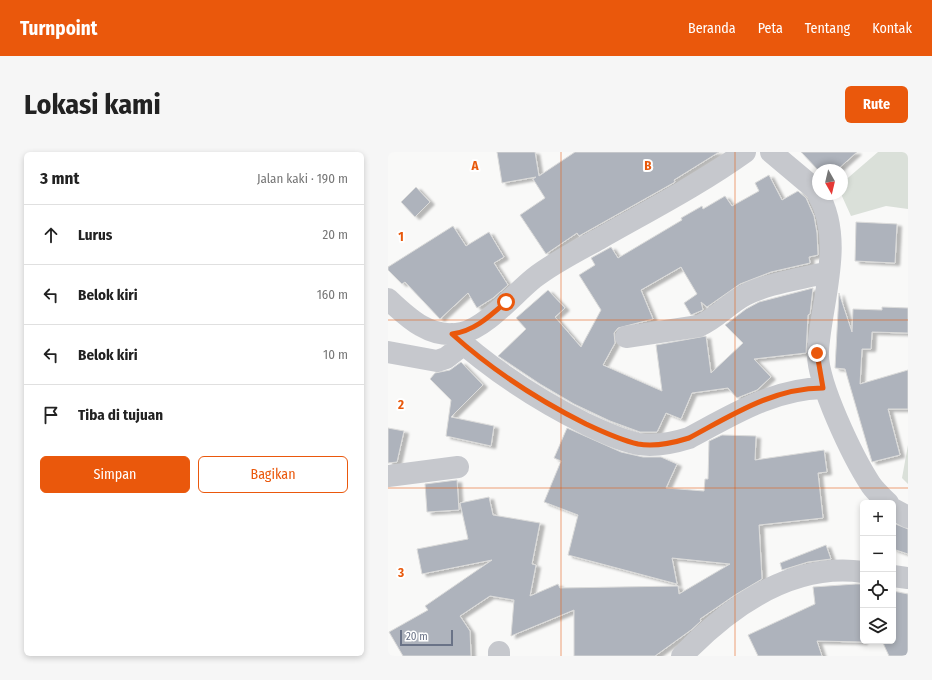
<!DOCTYPE html>
<html lang="id">
<meta charset="utf-8">
<style>
:root{--surface:#fff;--page:#f6f6f6;--text:#222;--muted:#767676;--line:#e0e0e0;--accent:#ea580c}
body{margin:0;font-family:"Fira Sans Condensed",sans-serif;background:var(--page);color:var(--text)}
.controls{position:absolute;right:12px;bottom:12px;display:grid;overflow:hidden;border-radius:6px;box-shadow:0 2px 6px #0003}
.controls button{width:36px;height:36px;display:grid;place-items:center;padding:0;border:0;border-bottom:1px solid var(--line);background:var(--surface);color:var(--text);font:20px sans-serif}
.compass{position:absolute;left:424px;top:12px;width:36px;height:36px;border-radius:50%;background:var(--surface);box-shadow:0 2px 6px #0003;rotate:172deg}
.scale{position:absolute;left:12px;bottom:10px;width:53px;box-sizing:border-box;padding-left:4px;border:2px solid #6a7387;border-top:0;font-size:11px;line-height:14px;white-space:nowrap;color:#6a7387;-webkit-text-stroke:3px #fff;paint-order:stroke}
.stop{position:absolute;width:12px;height:12px;margin:-9px;border:3px solid #ea580c;border-radius:50%;background:#fff}
.stop.end{background:#ea580c;border-color:#fff;box-shadow:0 1px 4px #0008}
.list{margin:0;padding:0;list-style:none}
h2{display:flex;justify-content:space-between;align-items:center;height:52px;margin:0;padding:0 16px;font-size:17px}
h2 small{font-size:13px;font-weight:400;color:var(--muted)}
.list li{display:grid;grid-template-columns:26px 1fr auto;gap:12px;align-items:center;box-sizing:border-box;height:60px;padding:0 16px;border-top:1px solid var(--line)}
.list b{display:block;font-size:15px;white-space:nowrap}
.list em{font-size:13px;font-style:normal;color:var(--muted)}
.actions{display:flex;gap:8px;padding:12px 16px}
.actions a{flex:1;padding:9px 0;border:1px solid var(--accent);border-radius:6px;text-align:center;font-size:14px;color:var(--accent)}
.actions .main{background:var(--accent);color:#fff}
.icon{flex:none;width:22px;height:22px;fill:none;stroke:currentColor;stroke-width:2;stroke-linecap:round;stroke-linejoin:round}
.map{position:relative;flex:none;width:520px;height:504px;overflow:hidden;border-radius:6px}
header{display:flex;align-items:center;gap:24px;box-sizing:border-box;height:56px;padding:0 20px;background:var(--accent);color:#fff}
header strong{font-size:19px}
nav{display:flex;gap:22px;margin-inline-start:auto;font-size:14px}
.intro{display:flex;align-items:center;justify-content:space-between;box-sizing:border-box;height:96px;padding:0 24px}
h1{margin:0;font-size:28px}
.button{padding:10px 18px;border-radius:6px;background:var(--accent);color:#fff;font-size:14px;font-weight:700}
main{display:flex;gap:24px;padding:0 24px}
aside{flex:1;background:var(--surface);border-radius:6px;box-shadow:0 2px 6px #0003}
.map>svg:first-child{display:block}
.green{fill:#dae0d9}
.building{fill:#aeb3bc;stroke:#dbdbda;filter:url(#shadow)}
.lines{fill:none;stroke-linecap:round;stroke-linejoin:round}
.minor{stroke:#c6c8cd;stroke-width:22}
.route{stroke:#ea580c;stroke-width:5}
.grid{fill:none;stroke:#e8590c;stroke-width:1;stroke-opacity:0.55}
.grid-label{font-size:13px;text-anchor:middle;font-weight:bold;fill:#e8590c;stroke:#fff;stroke-width:4;stroke-linejoin:round;paint-order:stroke}
</style>
<header>
<strong>Turnpoint</strong>
<nav><a>Beranda</a><a>Peta</a><a>Tentang</a><a>Kontak</a></nav>
</header>
<div class="intro"><h1>Lokasi kami</h1><a class="button">Rute</a></div>
<main>
<aside>
<h2>3 mnt<small>Jalan kaki · 190 m</small></h2>
<ul class="list">
<li><svg class="icon" aria-label="ahead" viewBox="0 0 24 24"><path d="M12 20V5M6 11l6-6 6 6"/></svg><div><b>Lurus</b></div><em>20 m</em></li>
<li><svg class="icon" aria-label="left" viewBox="0 0 24 24"><path d="M17 20v-9H6M10 6l-5 5 5 5"/></svg><div><b>Belok kiri</b></div><em>160 m</em></li>
<li><svg class="icon" aria-label="left" viewBox="0 0 24 24"><path d="M17 20v-9H6M10 6l-5 5 5 5"/></svg><div><b>Belok kiri</b></div><em>10 m</em></li>
<li><svg class="icon" aria-label="arrive" viewBox="0 0 24 24"><path d="M6 21V4h12l-3 4 3 4H6"/></svg><div><b>Tiba di tujuan</b></div></li>
</ul>
<div class="actions"><a class="main">Simpan</a><a>Bagikan</a></div>
</aside>
<div class="map">
<svg width="520" height="504" viewBox="0 0 520 504">
<defs>
<filter id="shadow"><feDropShadow dx="4.5" dy="2.5" stdDeviation="1" flood-color="#0004"/></filter>
</defs>
<rect width="100%" height="100%" fill="#f9f9f8"/>
<!-- green -->
<path class="green" d="M490 0H520V57L498 54 463 64 453 42 454 31Z
M520 293V332L514 326Z"/>
<!-- building -->
<path class="building" d="M109 0H147L151 24 187 0H331L286 28 287 30 191 84 189 81 158 102 132 63 157 46 145 27 148 25 114 31Z
M413 0H469L449 18H430Z
M381 23 394 48 410 39 418 46 426 64 429 81 430 103 421 105 422 111 383 120 352 132 319 155 313 150 315 158 303 163 296 151 309 142 293 115 253 138 265 167 230 176 226 181 227 191 215 213 274 239 268 193 318 184 323 221 355 191 337 173 358 157 371 150 425 136 422 162 420 163 418 201 366 207 383 225 369 238 349 246 340 236 304 241 293 267 278 261 269 280H252L222 269 186 252 152 232 110 204 138 177 128 166 160 138 177 156 167 165 193 195 213 158 191 123 207 113 203 106 223 95 230 106 294 68 293 66 314 54 315 57 337 44 344 54 371 39 367 31Z
M28 35 42 50 27 65 13 50Z
M468 70 509 72 507 111 467 109Z
M65 74 78 94 101 80 116 105 106 111 120 133 105 146 89 156 80 141 52 167 17 130 14 132 0 118V115Z
M451 141 464 180 465 157 494 158V155L520 156V181L484 180 483 197H474L472 232 520 218V257H500L512 303 484 310 457 217 447 216Z
M73 210 95 233 63 265 106 274 103 294 58 284 63 248 42 227 47 221 62 218Z
M0 276 16 279 9 310 0 311Z
M179 276 233 300 255 305H273L289 312 278 336 316 339 317 327H320L321 289 334 283 368 284 367 308 436 298 439 320 430 321 435 366 371 373 374 427 347 443 312 467 313 469 303 478 267 504H186V458L123 484 126 448 102 444 72 464 82 479 83 504H15L1 480 40 458 37 454 104 408 34 422 29 397 80 387 72 351 101 345 105 363 152 371 144 412 148 413 142 444 170 432 172 436 290 434 291 442 342 412 284 406 289 432 180 403 190 363 156 350 173 309 166 306Z
M69 328 71 358 39 360 37 332Z
M505 371 520 377V402L505 397Z
M438 393 443 407 420 410 394 418 392 411Z
M468 432H475V490L429 489 434 504H370L360 483 427 452 425 435Z
M505 439 520 442V504H501L495 491 505 489Z"/>
<g class="lines">
<!-- minor -->
<path class="minor" d="M383 0 427 37 430 41
M430 42C457 89 433 149 430 199 428 230 466 307 483 333 488 340 494 345 500 351
M0 147C20 166 43 188 74 181 99 175 126 142 146 126 165 111 189 99 211 87 260 59 311 33 357 0
M64 182C104 218 150 248 198 272 215 280 232 288 250 292 267 295 285 291 301 286 344 263 385 237 435 236
M238 185 311 174C328 167 340 152 357 143 380 131 414 127 440 120
M0 200 49 209 58 206 76 192
M0 324 70 315
M505 357 520 365
M505 424 520 426
M111 504V500
M294 504C341 455 404 410 475 420"/>
</g>
<g class="lines">
<!-- route -->
<path class="route" d="M118 150C101 165 86 179 64 182 104 218 150 248 198 272 215 280 232 288 250 292 267 295 285 291 301 286 344 263 385 236 435 236L429 201"/>
</g>
<!-- grid -->
<path class="grid" d="M173 0V504M347 0V504M0 168H520M0 336H520"/>
<g class="grid-label">
<text x="87" y="18">A</text>
<text x="260" y="18">B</text>
<text x="13" y="89">1</text>
<text x="13" y="257">2</text>
<text x="13" y="425">3</text>
</g>
</svg>
<div class="controls">
<button>+</button>
<button>−</button>
<button><svg class="icon" aria-label="locate" viewBox="0 0 24 24"><circle cx="12" cy="12" r="6"/><path d="M12 2v4M12 18v4M2 12h4M18 12h4"/></svg></button>
<button><svg class="icon" aria-label="layers" viewBox="0 0 24 24"><path d="M12 4l9 5-9 5-9-5zM3 14l9 5 9-5"/></svg></button>
</div>
<svg class="compass" viewBox="-18 -18 36 36"><path d="M0-13l5 13h-10z" fill="#e53935"/><path d="M0 13l5-13h-10z" fill="#767676"/></svg>
<div class="scale">20 m</div>
<div class="stop" style="left:118px;top:150px"></div>
<div class="stop end" style="left:429px;top:201px"></div>
</div>
</main>
